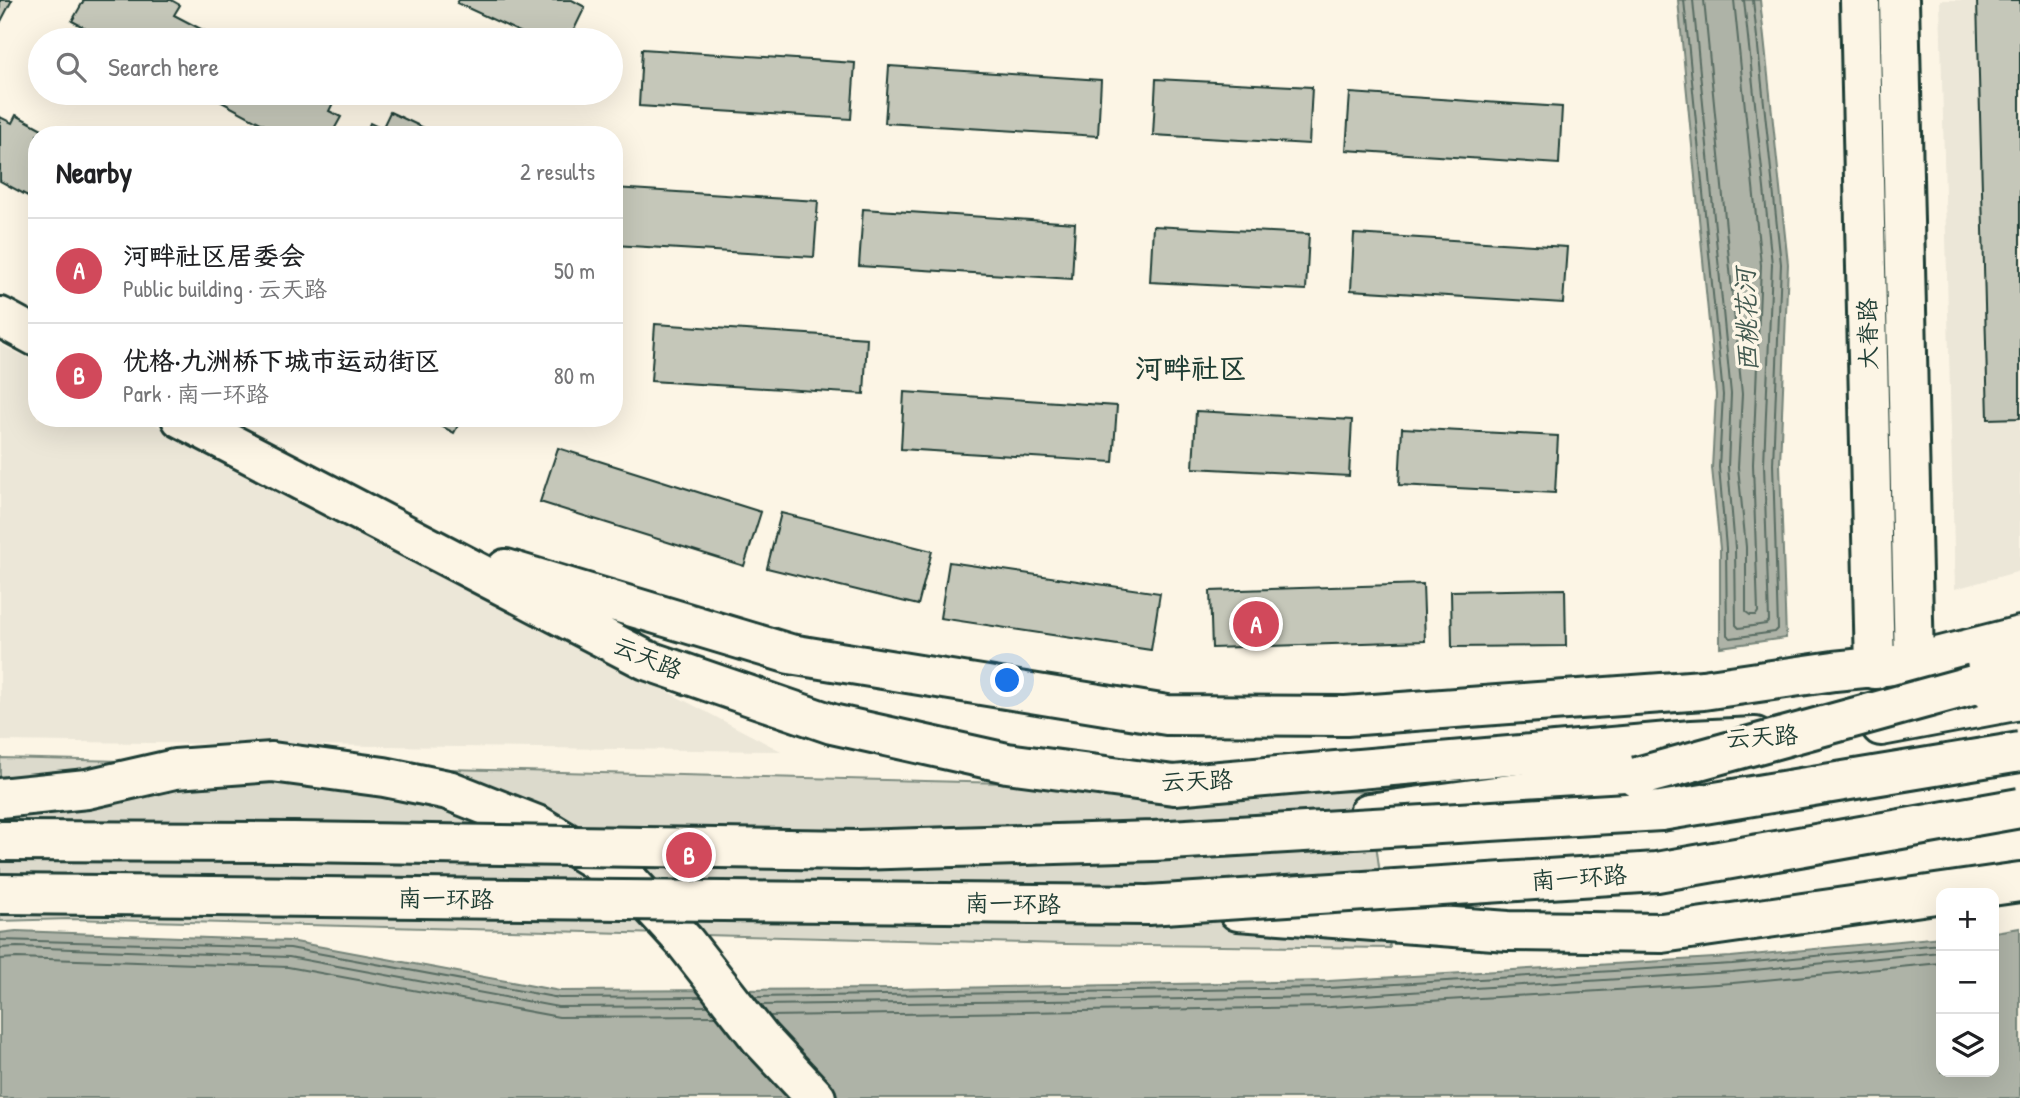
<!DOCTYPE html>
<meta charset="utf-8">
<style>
:root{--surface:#fff;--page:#f2f2f2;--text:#202124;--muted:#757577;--line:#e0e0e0;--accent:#d1495b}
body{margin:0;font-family:"Patrick Hand","LXGW WenKai TC",sans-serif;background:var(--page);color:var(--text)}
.controls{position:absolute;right:21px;bottom:21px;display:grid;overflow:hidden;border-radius:14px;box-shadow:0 7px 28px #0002}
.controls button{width:63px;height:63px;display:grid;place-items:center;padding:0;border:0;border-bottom:2px solid var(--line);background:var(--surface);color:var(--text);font:35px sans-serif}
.you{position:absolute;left:1008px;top:681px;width:24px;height:24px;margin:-18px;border:5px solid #fff;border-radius:50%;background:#1a73e8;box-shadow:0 0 0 10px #1a73e833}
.badge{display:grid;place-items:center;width:46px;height:46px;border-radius:50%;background:var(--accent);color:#fff;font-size:23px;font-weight:700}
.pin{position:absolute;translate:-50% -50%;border:4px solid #fff;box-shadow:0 2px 7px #0006}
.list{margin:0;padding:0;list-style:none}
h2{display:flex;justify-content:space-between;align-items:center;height:91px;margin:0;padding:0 28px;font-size:30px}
h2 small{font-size:23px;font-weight:400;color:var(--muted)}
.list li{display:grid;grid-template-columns:46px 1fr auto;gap:21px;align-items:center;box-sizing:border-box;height:105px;padding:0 28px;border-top:2px solid var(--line)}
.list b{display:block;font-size:26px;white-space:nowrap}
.list p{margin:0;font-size:23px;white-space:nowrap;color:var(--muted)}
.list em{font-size:23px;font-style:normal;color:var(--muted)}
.icon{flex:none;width:38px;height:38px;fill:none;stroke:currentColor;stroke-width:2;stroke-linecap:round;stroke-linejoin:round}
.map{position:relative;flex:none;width:2020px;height:1098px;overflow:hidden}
.search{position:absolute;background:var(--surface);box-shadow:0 7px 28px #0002;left:28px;top:28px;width:595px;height:77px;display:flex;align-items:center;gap:18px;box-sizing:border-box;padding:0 24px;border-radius:38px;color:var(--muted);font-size:26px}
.panel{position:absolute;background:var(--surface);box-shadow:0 7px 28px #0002;left:28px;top:126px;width:595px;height:301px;border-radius:28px}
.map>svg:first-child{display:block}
.built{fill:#ece7d8}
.green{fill:#dcdacc;stroke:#7e8c80;stroke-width:2}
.water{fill:#aeb3a7;stroke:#758479;stroke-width:2}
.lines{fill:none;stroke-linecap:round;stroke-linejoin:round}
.shore{stroke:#586c62;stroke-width:2}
.building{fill:#c5c7b9;stroke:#1f3d34;stroke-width:2}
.secondary-casing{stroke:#1f3d34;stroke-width:44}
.highway-casing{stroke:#1f3d34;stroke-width:44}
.secondary{stroke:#fcf5e5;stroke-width:38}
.highway{stroke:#fcf5e5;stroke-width:38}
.highway-bridge-casing{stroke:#1f3d34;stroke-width:44;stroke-linecap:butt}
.highway-bridge{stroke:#fcf5e5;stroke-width:38}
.labels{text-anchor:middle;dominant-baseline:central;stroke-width:7;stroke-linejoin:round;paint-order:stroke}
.street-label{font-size:24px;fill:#1f3d34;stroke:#fcf5e5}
.water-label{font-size:26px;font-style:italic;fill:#435a51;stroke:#fcf5e5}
.quarter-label{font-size:28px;font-weight:bold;fill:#1f3d34;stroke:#fcf5e5}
</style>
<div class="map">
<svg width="2020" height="1098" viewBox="0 0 2020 1098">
<rect width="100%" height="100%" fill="#fcf5e5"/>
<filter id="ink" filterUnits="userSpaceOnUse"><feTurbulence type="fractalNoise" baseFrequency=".0143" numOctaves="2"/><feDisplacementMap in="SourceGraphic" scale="14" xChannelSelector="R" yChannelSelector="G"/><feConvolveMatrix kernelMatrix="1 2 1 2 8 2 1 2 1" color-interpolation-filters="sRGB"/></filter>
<g filter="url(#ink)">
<!-- built -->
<path class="built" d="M1940 0H2020V571L1955 589Z
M0 344 37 363V418H143L781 751 0 741Z"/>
<!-- green -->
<path class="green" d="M0 758 1369 792 1390 948 1065 944 69 919 0 921Z"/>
<!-- water -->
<path class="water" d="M1678 0H1760L1788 264 1780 464 1786 638 1720 647V549L1712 468 1716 395Z
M2020 928V1098H0V933L16 931 290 941 560 991 896 989 1329 981 1731 957 1941 937V1072H1994V932Z"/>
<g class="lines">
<!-- shore -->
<path class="shore" d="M1684 0 1723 395 1719 467 1726 548 1727 635 1731 638 1775 632 1778 629 1773 464 1781 264 1753 0
M1693 0 1731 394 1728 467 1735 548 1736 625 1739 628 1766 624 1769 621 1764 464 1772 264 1744 0
M1704 0 1742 394 1738 467 1746 547V612L1750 615H1756L1758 612 1753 464 1761 265 1734 0
M0 940 290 948 559 998 701 997
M0 948 17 947 289 957 558 1007 708 1006
M0 959 17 958 288 967 559 1017 716 1016
M754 997 1329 988 1732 964 1941 944
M761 1005 1330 997 1732 972 1941 952
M769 1016 1330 1007 1733 983 1941 963"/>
</g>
<!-- building -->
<path class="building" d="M0 0H12L0 23Z
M84 0H171L180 5 174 15 222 40H108L72 21Z
M459 0H572L585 7 569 40H537L457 3Z
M1977 0H2020V418L1988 419Z
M642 49 855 63 851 119 639 106Z
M889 66 1101 80 1098 136 885 123Z
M1156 79 1312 87 1309 144 1153 135Z
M205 93H329L336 97 329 111 341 117 331 135H283Z
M1350 93 1562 107 1559 164 1346 150Z
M390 112 439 135H365L370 123 382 129Z
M16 115 53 135H37V201L0 181V117L12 123Z
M614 188 818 201 814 257 614 245Z
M863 209 1075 223 1072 279 859 266Z
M1153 226 1309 234 1306 290 1150 282Z
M1354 234 1567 247 1563 303 1351 290Z
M655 324 867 338 864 394 651 381Z
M904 392 1117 406 1113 462 901 449Z
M1196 411 1352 420 1349 476 1193 468Z
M426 418H462L454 433Z
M1402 428 1558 436 1555 493 1399 485Z
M558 448 761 512 744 566 540 502Z
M781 513 932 551 918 605 767 568Z
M949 562 1160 593 1151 650 940 618Z
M1423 584 1425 641 1212 648 1210 591Z
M1565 589 1566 646 1452 647 1451 591Z"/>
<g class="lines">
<defs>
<path id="secondary" d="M1860 0 1875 669
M1899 0 1914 663
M0 317 37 337
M181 418 646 660 832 724 1007 763 1174 785 1692 740 1755 737
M506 569 790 654 1167 715 1346 716 1703 690 1834 671 1914 663 2020 636
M1881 726 2020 700"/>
<path id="highway" d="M1973 685 2020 671
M0 798 87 789 175 769 272 762 384 777 448 790 539 826 628 880 685 942 760 1038 816 1098
M1369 813 1637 777
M1238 911 1508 931 1662 933 2020 882"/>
</defs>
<!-- secondary casing -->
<use href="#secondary" class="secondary-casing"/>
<!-- highway casing -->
<use href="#highway" class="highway-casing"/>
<!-- secondary -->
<use href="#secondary" class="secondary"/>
<!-- highway -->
<use href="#highway" class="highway"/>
<defs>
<path id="highway-bridge" d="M1637 777 1973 685
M0 841 294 842 857 850 1153 841 1661 811 2020 752
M0 894 1148 905 1657 872 2020 808"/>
</defs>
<!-- highway-bridge casing -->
<use href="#highway-bridge" class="highway-bridge-casing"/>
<!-- highway-bridge -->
<use href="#highway-bridge" class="highway-bridge"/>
</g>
</g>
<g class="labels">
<!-- street labels -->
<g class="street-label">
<text transform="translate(1867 334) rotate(-91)">大脊路</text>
<text transform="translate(648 657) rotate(23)">云天路</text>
<text transform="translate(1762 736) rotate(-3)">云天路</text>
<text transform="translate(1197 780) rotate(-2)">云天路</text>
<text transform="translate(1579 877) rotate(-4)">南一环路</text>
<text transform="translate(446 898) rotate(1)">南一环路</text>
<text transform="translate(1013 903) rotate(1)">南一环路</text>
</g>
<!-- water labels -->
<g class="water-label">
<text transform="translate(1746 320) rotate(-92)">西桃花河</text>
</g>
<!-- quarter labels -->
<g class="quarter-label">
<text x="1191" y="368">河畔社区</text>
</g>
</g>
</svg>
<div class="controls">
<button>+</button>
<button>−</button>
<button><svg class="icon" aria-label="layers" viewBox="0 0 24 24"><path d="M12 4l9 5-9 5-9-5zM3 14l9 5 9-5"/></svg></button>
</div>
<div class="you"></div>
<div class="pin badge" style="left:1256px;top:624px">A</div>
<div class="pin badge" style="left:689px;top:855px">B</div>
<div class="search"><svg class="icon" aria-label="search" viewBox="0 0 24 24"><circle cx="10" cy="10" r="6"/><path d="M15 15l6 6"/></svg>Search here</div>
<section class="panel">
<h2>Nearby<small>2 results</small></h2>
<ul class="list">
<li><span class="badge">A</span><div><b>河畔社区居委会</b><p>Public building · 云天路</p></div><em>50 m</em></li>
<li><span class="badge">B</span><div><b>优格·九洲桥下城市运动街区</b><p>Park · 南一环路</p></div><em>80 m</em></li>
</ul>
</section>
</div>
